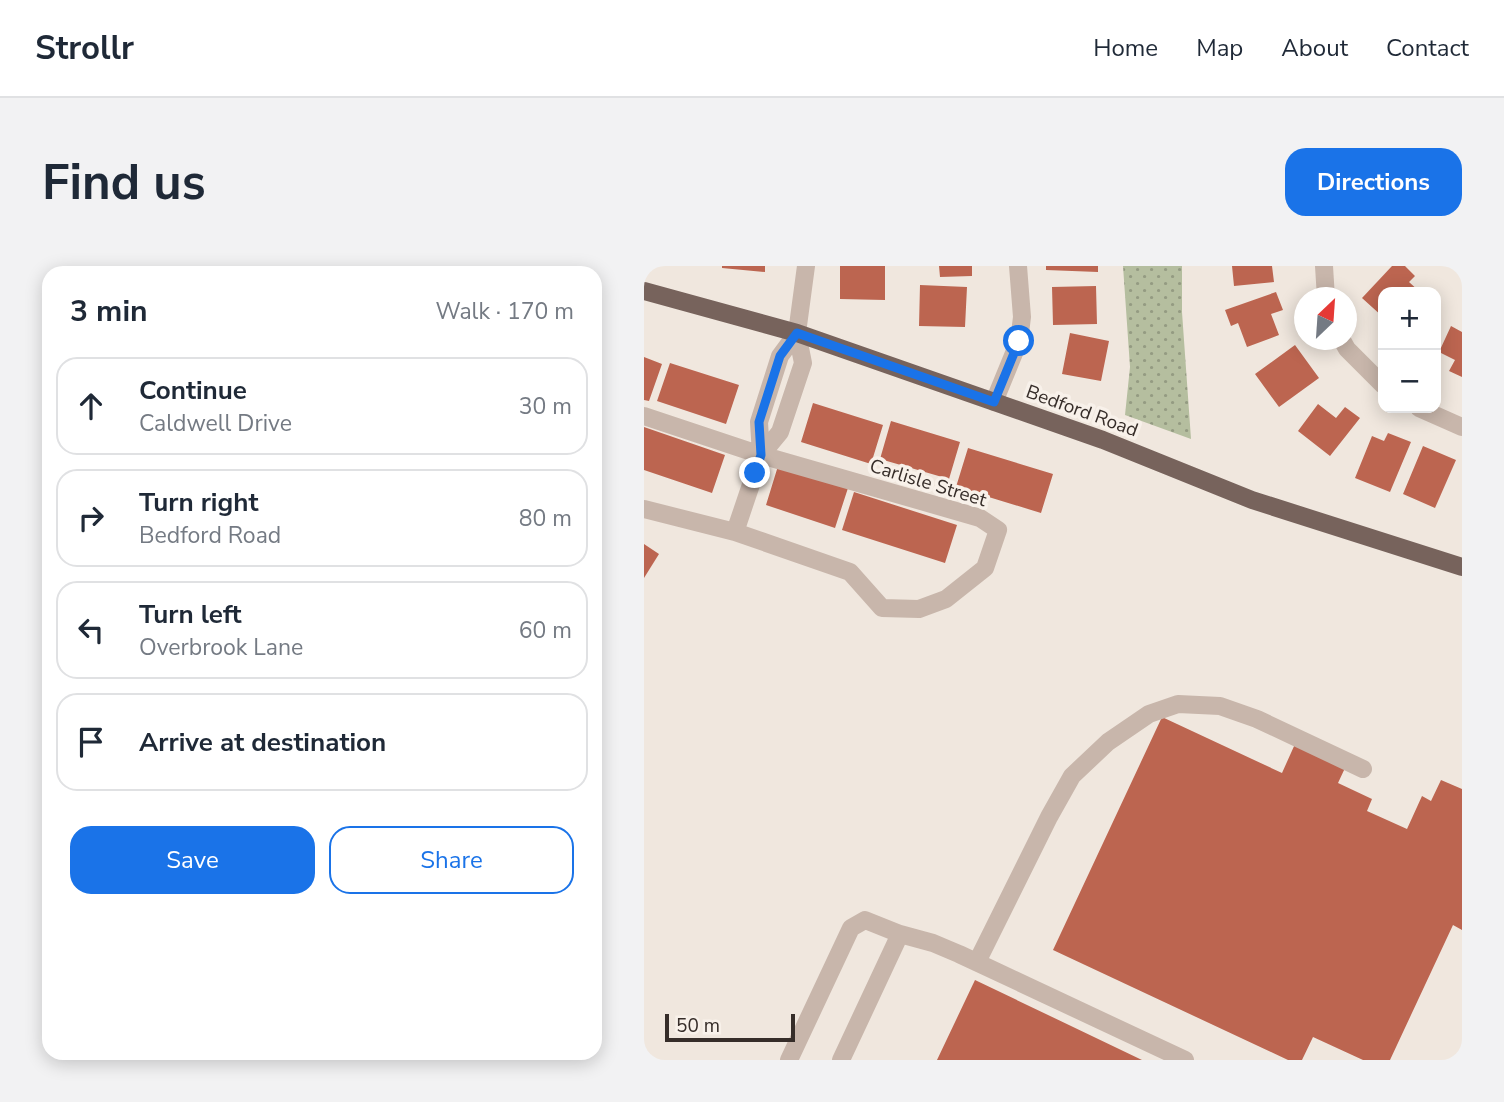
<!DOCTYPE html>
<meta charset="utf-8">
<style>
:root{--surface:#fff;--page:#f2f2f3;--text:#1f2937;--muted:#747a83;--line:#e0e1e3;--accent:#1a73e8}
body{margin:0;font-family:"Nunito Sans",sans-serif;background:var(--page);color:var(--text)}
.controls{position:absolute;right:21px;top:21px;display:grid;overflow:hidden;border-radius:14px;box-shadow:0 4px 18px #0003}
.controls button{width:63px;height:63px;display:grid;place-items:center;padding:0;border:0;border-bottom:2px solid var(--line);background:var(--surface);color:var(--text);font:35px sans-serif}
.compass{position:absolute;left:650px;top:21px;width:63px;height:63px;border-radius:50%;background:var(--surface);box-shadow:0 4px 18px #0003;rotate:25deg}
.scale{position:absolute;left:21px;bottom:18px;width:130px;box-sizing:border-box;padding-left:7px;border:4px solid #362d29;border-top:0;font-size:19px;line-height:24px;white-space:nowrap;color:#362d29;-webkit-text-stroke:5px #f8f1ea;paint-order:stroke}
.stop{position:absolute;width:21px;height:21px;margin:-16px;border:5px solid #1a73e8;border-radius:50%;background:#fff}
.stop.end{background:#1a73e8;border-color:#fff;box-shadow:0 2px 7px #0008}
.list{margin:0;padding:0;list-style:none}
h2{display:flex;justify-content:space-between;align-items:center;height:91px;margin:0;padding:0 28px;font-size:30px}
h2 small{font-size:23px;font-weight:400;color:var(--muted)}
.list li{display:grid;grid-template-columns:46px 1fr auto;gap:21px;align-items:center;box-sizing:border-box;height:98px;margin:0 14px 14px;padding:0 14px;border:2px solid var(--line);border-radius:21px}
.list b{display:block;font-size:26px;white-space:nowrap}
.list p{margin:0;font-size:23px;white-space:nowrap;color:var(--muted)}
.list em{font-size:23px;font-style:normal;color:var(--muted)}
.actions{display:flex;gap:14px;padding:21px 28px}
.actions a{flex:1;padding:16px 0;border:2px solid var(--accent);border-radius:21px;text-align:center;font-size:24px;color:var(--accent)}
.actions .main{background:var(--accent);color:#fff}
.icon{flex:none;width:38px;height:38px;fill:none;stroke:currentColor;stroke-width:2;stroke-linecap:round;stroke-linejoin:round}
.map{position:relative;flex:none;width:818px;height:794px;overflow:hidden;border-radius:21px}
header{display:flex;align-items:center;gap:42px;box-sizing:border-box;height:98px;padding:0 35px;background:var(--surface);border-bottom:2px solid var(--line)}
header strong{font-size:33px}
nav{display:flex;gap:38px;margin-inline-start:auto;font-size:24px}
.intro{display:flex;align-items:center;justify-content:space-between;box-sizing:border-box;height:168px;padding:0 42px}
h1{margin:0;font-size:49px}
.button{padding:18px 32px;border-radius:21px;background:var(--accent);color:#fff;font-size:24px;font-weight:700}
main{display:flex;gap:42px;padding:0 42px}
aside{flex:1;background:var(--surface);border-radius:21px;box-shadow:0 4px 18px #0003}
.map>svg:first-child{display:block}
.grass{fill:url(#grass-dots)}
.building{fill:#bc6550}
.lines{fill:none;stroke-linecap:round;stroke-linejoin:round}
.minor{stroke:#c8b6ab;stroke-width:18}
.major{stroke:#77635c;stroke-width:18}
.route{stroke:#1a73e8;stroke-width:9}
.labels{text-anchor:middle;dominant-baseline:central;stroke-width:7;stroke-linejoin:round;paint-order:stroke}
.street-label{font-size:19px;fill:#362d29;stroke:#f8f1ea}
</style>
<header>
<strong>Strollr</strong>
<nav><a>Home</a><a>Map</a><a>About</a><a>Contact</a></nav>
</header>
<div class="intro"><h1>Find us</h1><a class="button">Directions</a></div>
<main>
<aside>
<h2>3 min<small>Walk · 170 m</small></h2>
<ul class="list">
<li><svg class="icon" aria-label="ahead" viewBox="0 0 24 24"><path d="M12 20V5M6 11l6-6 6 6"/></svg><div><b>Continue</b><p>Caldwell Drive</p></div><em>30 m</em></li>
<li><svg class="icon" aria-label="right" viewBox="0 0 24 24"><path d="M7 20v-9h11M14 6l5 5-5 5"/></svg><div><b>Turn right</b><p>Bedford Road</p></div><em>80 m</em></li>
<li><svg class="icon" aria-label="left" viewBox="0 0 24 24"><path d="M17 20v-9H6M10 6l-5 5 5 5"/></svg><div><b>Turn left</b><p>Overbrook Lane</p></div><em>60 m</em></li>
<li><svg class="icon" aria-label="arrive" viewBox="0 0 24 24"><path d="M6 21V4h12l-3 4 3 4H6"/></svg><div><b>Arrive at destination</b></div></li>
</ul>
<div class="actions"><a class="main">Save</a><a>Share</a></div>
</aside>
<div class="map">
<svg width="818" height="794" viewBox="0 0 818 794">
<defs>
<pattern id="grass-dots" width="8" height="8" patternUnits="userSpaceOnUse" patternTransform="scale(1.75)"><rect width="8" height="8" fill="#b5be9f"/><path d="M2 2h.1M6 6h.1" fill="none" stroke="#949b82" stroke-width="1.8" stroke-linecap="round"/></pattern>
</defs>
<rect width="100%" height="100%" fill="#f0e7de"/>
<!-- grass -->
<path class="grass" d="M479 0H538V46L547 173 481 149 486 101Z"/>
<!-- building -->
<path class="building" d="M78 0H121V6L78 2Z
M196 0H241V34L196 33Z
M295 0H328V10L296 11Z
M402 0H454V6L402 4Z
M588 0H628L630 16 590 20Z
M748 0H761L771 10 765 16 776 26H739V51L718 32Z
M276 19 323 21 321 61 275 60Z
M452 20 453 58 409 59 408 21Z
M632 26 639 44 627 48 635 69 603 81 594 57 587 60 581 44Z
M807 60 818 66V111L805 105 811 94 795 86Z
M426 67 465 75 457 115 418 108Z
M651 79 675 112 635 141 611 108Z
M0 91 18 98 5 135 0 134Z
M26 97 95 119 82 158 13 135Z
M169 137 239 159 227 198 157 176Z
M674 138 692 152 701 141 716 152 686 190 654 165Z
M247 155 316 176 305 213 236 193Z
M0 161 81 189 68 227 0 204Z
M744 167 767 176 746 226 711 212 728 170 740 175Z
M779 180 812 194 791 242 759 228Z
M324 182 409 208 397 247 312 221Z
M134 200 204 222 191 262 122 239Z
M210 226 313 259 301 297 198 264Z
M0 278 15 288 0 312Z
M518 451 638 507 651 478 701 502 694 517 728 533 723 545 763 563 778 530 787 535 797 514 818 523V664L809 659 746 794H719L669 771 658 794H644L409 684Z
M331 714 498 794H293Z"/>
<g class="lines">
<!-- minor -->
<path class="minor" d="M680 0 682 32
M698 74 703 83 739 119
M350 136 375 75 378 51 374 0
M775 142 818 161
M0 150 117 189 336 252 354 264 341 302 302 333 275 343 238 342 206 306 91 266 0 243
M117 189 115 156 136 90 153 67
M91 266 117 189 136 166 159 97 153 67 162 0
M333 696 405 551 428 510 464 476 505 448 534 438 576 440 613 453 719 503
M145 794 207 662 221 654 256 668
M197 794 256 668 289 677 315 688 541 794"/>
<!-- major -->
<path class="major" d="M0 25 153 67 459 174 608 234 818 301"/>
</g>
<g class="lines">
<!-- route -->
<path class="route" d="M111 207 117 189 115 156 136 90 153 67 350 136 375 75"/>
</g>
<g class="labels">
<!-- street labels -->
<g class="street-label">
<text transform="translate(438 145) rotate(20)">Bedford Road</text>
<text transform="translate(284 217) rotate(17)">Carlisle Street</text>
</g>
</g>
</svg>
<div class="controls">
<button>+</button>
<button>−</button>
</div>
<svg class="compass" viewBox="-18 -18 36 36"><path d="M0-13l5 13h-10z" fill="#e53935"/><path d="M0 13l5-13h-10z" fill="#747a83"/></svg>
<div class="scale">50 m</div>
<div class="stop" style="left:375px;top:75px"></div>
<div class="stop end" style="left:111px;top:207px"></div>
</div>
</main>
